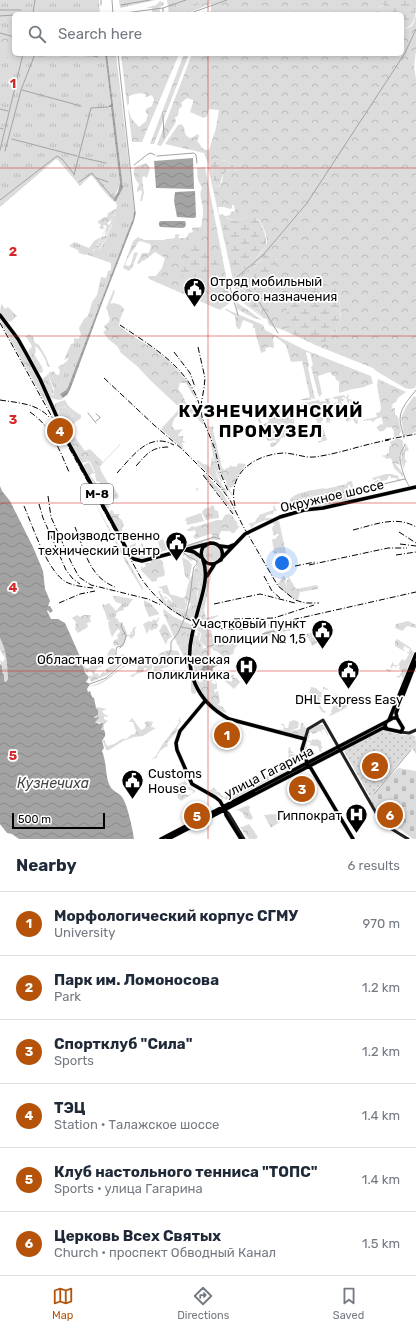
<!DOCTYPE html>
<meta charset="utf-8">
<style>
:root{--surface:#fff;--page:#f2f2f3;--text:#1f2937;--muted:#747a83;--line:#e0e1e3;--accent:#b45309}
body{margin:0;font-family:Rubik,sans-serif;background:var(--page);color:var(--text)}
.scale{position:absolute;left:12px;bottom:10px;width:93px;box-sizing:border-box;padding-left:4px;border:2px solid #000;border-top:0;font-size:11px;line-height:14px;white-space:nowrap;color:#000;-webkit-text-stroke:3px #fff;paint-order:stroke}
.you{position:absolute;left:282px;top:563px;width:14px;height:14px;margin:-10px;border:3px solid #fff;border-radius:50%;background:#1a73e8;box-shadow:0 0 0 6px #1a73e833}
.badge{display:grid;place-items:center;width:26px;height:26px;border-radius:50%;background:var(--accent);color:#fff;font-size:13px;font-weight:700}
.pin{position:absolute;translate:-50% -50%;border:2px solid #fff;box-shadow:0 1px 4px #0006}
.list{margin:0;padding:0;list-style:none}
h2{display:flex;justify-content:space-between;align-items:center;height:52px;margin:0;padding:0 16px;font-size:17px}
h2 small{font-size:13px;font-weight:400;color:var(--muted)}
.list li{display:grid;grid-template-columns:26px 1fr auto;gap:12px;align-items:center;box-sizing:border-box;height:64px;padding:0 16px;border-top:1px solid var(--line)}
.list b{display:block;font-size:15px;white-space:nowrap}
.list p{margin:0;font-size:13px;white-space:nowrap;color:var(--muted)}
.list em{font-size:13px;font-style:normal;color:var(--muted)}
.icon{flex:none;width:22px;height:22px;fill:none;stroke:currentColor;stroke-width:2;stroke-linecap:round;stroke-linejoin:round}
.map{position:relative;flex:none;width:416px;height:839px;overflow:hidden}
.search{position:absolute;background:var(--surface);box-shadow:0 2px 6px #0003;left:12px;right:12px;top:12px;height:44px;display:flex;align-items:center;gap:10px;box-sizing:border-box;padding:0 14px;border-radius:6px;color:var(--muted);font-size:15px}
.sheet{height:436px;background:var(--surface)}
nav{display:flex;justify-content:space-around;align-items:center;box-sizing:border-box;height:56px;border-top:1px solid var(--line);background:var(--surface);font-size:11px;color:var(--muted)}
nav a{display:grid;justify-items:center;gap:2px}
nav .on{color:var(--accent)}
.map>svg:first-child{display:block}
.grass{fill:url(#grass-tufts);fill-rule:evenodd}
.forest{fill:url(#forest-crowns);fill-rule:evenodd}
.wetland{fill:url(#wetland-marsh)}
.cemetery{fill:url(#cemetery-stones)}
.park{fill:url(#park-dots)}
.water{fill:url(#water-waves)}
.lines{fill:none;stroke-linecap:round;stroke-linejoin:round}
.stream{stroke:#a3a3a3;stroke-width:1}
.primary-casing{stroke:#dbdbdb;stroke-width:4.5}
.secondary{stroke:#222;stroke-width:3}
.primary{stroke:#000;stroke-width:3.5}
.rail{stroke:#000;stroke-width:1;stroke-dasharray:6 2 1 2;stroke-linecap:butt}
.primary-bridge-casing{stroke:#dbdbdb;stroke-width:4.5;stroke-linecap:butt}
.primary-bridge{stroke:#000;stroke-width:3.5}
.grid{fill:none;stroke:#d62828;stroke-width:1;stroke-opacity:0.55}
.labels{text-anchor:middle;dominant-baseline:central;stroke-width:3.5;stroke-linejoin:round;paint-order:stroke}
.shield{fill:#fff;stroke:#4c4c4c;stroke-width:1}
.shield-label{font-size:12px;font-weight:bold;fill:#000}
.poi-label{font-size:13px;fill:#000;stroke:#fff;text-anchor:end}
.street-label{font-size:13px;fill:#000;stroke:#fff}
.water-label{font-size:14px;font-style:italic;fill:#444;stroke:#fff}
.district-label{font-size:17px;font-weight:bold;letter-spacing:1px;fill:#000;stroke:#fff}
.grid-label{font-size:13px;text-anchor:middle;font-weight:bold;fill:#d62828;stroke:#fff;stroke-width:3.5;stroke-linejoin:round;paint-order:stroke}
</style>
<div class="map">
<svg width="416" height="839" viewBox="0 0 416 839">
<defs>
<pattern id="grass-tufts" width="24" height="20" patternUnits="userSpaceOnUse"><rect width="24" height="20" fill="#dcdcdc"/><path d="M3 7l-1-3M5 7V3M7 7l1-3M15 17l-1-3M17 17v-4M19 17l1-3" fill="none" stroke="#bbb"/></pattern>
<pattern id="forest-crowns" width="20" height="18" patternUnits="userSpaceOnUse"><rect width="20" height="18" fill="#dcdcdc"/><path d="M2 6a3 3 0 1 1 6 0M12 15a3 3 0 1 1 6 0" fill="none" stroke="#bbb"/></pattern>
<pattern id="wetland-marsh" width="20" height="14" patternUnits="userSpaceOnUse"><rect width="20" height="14" fill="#dcdcdc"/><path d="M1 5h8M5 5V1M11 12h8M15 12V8" fill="none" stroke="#bbb"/></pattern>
<pattern id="cemetery-stones" width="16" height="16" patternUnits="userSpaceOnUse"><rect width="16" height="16" fill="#dcdcdc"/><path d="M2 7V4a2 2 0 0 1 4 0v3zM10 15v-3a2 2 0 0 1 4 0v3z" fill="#bbb"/></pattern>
<pattern id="park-dots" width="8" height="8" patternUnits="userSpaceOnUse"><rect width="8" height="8" fill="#dcdcdc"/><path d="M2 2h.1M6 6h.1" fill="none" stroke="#bbb" stroke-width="1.8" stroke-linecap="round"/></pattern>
<pattern id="water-waves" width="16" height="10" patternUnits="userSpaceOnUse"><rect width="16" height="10" fill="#a3a3a3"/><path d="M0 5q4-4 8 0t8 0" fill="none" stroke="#8b8b8b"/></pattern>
</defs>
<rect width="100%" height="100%" fill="#fff"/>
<!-- grass -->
<path class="grass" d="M0 0H99L100 14H14V54H105L111 105 109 107 111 108 120 183C119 189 114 195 114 201H116L123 188 107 54H116L135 214 68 387 66 390 61 393 63 399 59 400 51 398 43 381 42 379 44 378V384L48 387 52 395H54V389L48 374 51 371 53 378 58 385H61L65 365H62L67 361 69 358 64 360 71 344 74 343V338L78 339 81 335 79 328 84 319 88 316 92 302 97 295 101 277 106 278 108 271 111 270V263L85 254V255L79 253 78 250 69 246 74 242 89 248 94 241 101 237 96 247H93V249L92 250 94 251 105 238 98 250V251C105 243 110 233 113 222L105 237 106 230C111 226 110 219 115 214L114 221 116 215 115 213 118 206 117 203C109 200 98 182 91 175L80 186 58 160 56 159 0 207Z
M119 0H156L120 8Z
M167 0H216L196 6 184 11 180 14H169Z
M1 304 5 309 8 307 17 316 10 322 7 321 0 313Z
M0 318C11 332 21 346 30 362 40 381 46 401 55 420L57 421V423L28 371 22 352 16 350 0 321Z
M65 400C68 407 75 412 81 415V418L71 426 63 427 54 405 56 403ZM64 405 66 408H68L70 413 73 415 71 419 72 424H67L65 417 62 419 60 418V416L58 412V408L60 407 62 408Z
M79 458H84L86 461 92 458 100 470 99 464 103 463 100 466 101 471 110 486H113L119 496 117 499H113L112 502 114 503 112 504 108 498 105 500 109 507V508L106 507 98 493 99 489V493H101L105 498 106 497 102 489 105 485 101 486 100 482 96 481 95 473 91 474 90 476 95 481 98 487H100L96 488 83 465 89 462 94 472H95L90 462 89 461 82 463Z
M352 481 355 499 354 500C343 503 317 512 307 506L314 504 319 506 325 503 327 500 330 499 332 496 348 493 353 490H352V488L350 487V485H348V488L346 490V492L331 495 330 493H325L323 491 321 494 320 493 318 496C311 494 308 497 303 498 299 499 294 500 290 499L289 503C290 492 314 490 324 488L325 489 347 484V482Z
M198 488V492L206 508H209L212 505 214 506 215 510 218 511 219 518 206 520 202 513 203 510 206 508 197 490 195 489Z
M274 505 277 511H274L273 514 267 515 265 518H274L267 521 266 520 255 524 252 528 250 527 251 526 248 524 255 522 257 518 260 516 259 515 273 510H274L273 507Z
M201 513 204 521 187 525 186 522 188 521H185L186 518Z
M163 539 167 550 153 555H151L152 552 160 549 158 541Z
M203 553a9 9 0 1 1 18 0a9 9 0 1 1-18 0Z
M196 555C213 567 197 606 193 622 181 618 168 609 160 600V597C170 605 176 611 189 611 176 609 163 605 158 591H161L160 593 166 601 167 602 168 599 164 598 165 596 173 603C171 597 168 594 163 593L162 589 158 587V585L159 587 167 585 170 594 183 598 179 606 180 608 183 600 185 598V609L190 610 189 613 187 614 184 617 189 620C195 615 193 614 195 608 195 607 196 607 196 606 199 598 196 593 200 585L198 582 201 581 203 568 201 570 199 576 196 577 199 567H201L203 566Z
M182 557 189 561 192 565 189 580 185 576Z
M210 573 211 577 204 610 202 611 200 620 198 619V620L200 623 202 622H208L209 626 196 623 201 608 208 577Z
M113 596H116L133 599 128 606 123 608 124 610 117 612 115 618 118 619 119 623 115 624 114 628 110 632 108 622 110 620H107C107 614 103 610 102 604L105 605 109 603 116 611 122 604 116 602 113 598Z
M144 600 151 604 159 613V614L149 617 144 605Z
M192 624 193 625C187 649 185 667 196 690V693L193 694 191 692V682L185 658 184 657 176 641 178 639V645L180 647 182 644 184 646 187 636 186 631H190Z
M195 625 196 626 195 635 198 636 197 632 200 633 199 640 203 646 202 649 208 647V646H205L200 641 201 633 197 631H198L197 629 198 626 211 630 214 645 230 642 232 645 227 647 224 646 219 650 214 646H212V649L211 648 200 651 197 644H195L192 656 193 658 192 660 193 637Z
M277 813 281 821 271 828 264 815 273 814V815Z"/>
<!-- forest -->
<path class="forest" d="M216 0H383L384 4 378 8 374 14H220L216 12 213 14H209L211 10V4L185 14H180C188 7 205 3 216 0Z
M160 1 164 3 163 5 159 8 161 14H133L151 12 152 11V8H146L156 5Z
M416 14V51L414 66 416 79V385L415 388 410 389 405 388 376 371 373 368 320 347C328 339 328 332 340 331L338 324 341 315 339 308 340 298 338 294 332 287 316 282 304 286 294 296 287 310V325L286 331 269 325 267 319 263 318 237 298 208 167 211 166 213 168 212 174 215 187 219 186 222 182 223 176 226 171 232 170 239 171 235 170 233 163 230 164 227 161 214 159 212 162 208 163 204 153 165 144 178 125 181 124 184 127C185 132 184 136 191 138L198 134 199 136 197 141C201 144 201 151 209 150L216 128 219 110 209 109 207 116 204 118 190 112 193 103V100L187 98 181 103 182 104V106L179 109 178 116 175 117 176 122 161 146 157 145 192 54H402V29C413 28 414 24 416 14ZM232 205H234L235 211 231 212 230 215 225 216 222 214 219 215 218 207H224L230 209 232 208ZM248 217C255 217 261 220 263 227 265 231 267 238 267 242 266 252 242 271 234 276L226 218 237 221ZM270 254 276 260V266L278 275 274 284 271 298 260 297C256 291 251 284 243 288 246 293 250 295 253 298 258 303 262 311 263 317L241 299C239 285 239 277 252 268 256 264 253 268 257 264 262 260 263 256 270 254Z
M0 35 14 40V54H17C15 60 11 62 6 57L11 53 10 51 6 52 0 55Z
M121 54H179L142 142H132L128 108 131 118 139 127 146 121 148 114 146 113V109L152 106 154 100 152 95 147 97H145L146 94C141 92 134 94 129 96V104L127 105Z
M184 54H189L154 144H150Z
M146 163 148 165 150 168 147 178 144 176 142 178 144 193 142 201H140L142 192 141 190 137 192V189L139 184C135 180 132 173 135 167Z
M205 167 231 302 220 310 149 279 148 277 149 276H156L162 268 165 258 155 252 145 260 142 261 139 264 137 263 142 253H149L151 246 150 244 140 241 138 242C134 251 128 255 125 265L129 266 131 264 134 253 135 252 138 253 132 268 129 271 123 268 133 241 138 237 144 240H162L175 238V235L177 234 180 235 178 237 179 238H186L189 233 193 232 192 228 201 227C202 222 203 216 203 210 203 202 198 196 202 188L198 180 197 168Z
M116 203H117L119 206 115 213 116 217 114 221 115 216 114 214 111 220 107 223 109 225V227L105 231 102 237 105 236 106 233V237L113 222 108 236 98 251V250L102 244 104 238 97 248 93 251 92 249H93V247L97 246 107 226 104 225 103 226 105 228H103L104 230 99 228 101 225 97 222 104 217H107L108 213 116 209 117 206Z
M114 289 115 292 110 304C114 302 121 304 124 309L120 320 119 326C131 336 146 343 158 352 172 363 190 381 196 397H194L186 383H180L178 389 182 394 186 403 192 407 194 410 197 408V403L195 401 196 400 204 424H202C198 418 191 411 183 410L174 419 172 426 175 430 183 429 178 435 179 436H183V441L186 442 182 443 183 448 192 457 161 429 180 408 150 380 137 366 121 353 117 346 108 339 103 332 106 330 104 326 109 322 110 319 108 314V311L106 308Z
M236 302 262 320 254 318 237 309Z
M226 309 263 325 265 330 305 350 371 376 373 384H371C364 388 357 388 349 390 346 391 342 392 339 393V381L336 380 335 376H333L330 372 318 376 322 394 319 397 311 367 313 365 310 353 306 352 309 366 308 368 315 399H313L312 397 311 400H299L310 397 302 361 291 362 286 345 275 336 273 338 274 348 268 347 265 349 266 351 261 353 255 331V328H253V324L243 320 240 329H238L236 326 235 316 225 309Z
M29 334 33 337 35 343 39 345 46 357 50 367H48C46 360 41 350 35 346L36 352 34 354 42 367 43 371 42 373 38 372 28 351 31 348 32 346 28 340 25 336H27Z
M15 344C27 348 28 367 32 375 27 372 17 352 15 346Z
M60 365H65V367L61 385H59L55 382 51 373 53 371 57 375H59L60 371 58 367Z
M48 374 54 393 53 395 43 381 44 378Z
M378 379 406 392 398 398 396 402 391 405 393 406 391 409 395 408V414L398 417 401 431 399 436 394 437V432L392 427 390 428 388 427C385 428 384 433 379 431L377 427 381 424 383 425 382 417 376 419 373 422 370 420 363 421V420L377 417 376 413 380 412 381 408 377 385Z
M348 394 349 395 348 399 354 400 355 403 349 401V404L348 405 347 399 343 397 342 399 345 400 341 401 342 404H346V408L347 407 351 409 353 405 355 406 356 413 351 412 350 415 357 414 355 418 357 420V415L358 423 357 424 355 423 352 418 350 420V422L349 419 348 422 346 421 345 416 348 415 349 411 345 413 343 412 342 413 338 408 335 411 333 407 330 408 328 407 325 409 334 413 331 415 330 424 329 422 326 423 327 415 320 414 319 415 323 419 321 422 327 440 318 443V441H321L322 436 321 433 319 432C320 422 313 417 311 408L308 407 296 409 294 406 298 407 300 404 319 400 320 402 326 401 325 399 331 398 329 400 330 402 333 404 336 402 337 404 338 399H334L333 397 344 395 346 398Z
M414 396 416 397V432L404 436 401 418 406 407Z
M64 405 65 408H68L70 413 73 415 71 419V424L69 423 67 424 65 417 63 419 60 417 58 408 60 407 62 408Z
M287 406H289L294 410 290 412H285L283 414H289L293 417 296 431 293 432 296 435 293 436 285 437 284 435 286 432 285 430 281 429 280 425 283 424 282 422 278 423 284 417 281 413 261 417 260 419 262 423 260 424 259 423 257 418 259 416 265 414 267 412 269 413 274 409H283Z
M209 426 214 427 213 430 222 468 225 470 226 468H228L231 465 232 467 234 466 236 467 239 463 242 464 243 463 246 465 238 475 233 489 234 485 231 488 229 487 231 492 233 494 232 496 227 488 226 480H224L219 468 216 452 208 427Z
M73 432 74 436 85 451 90 449 103 462 120 444V445L103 463 100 464V470L92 459 86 461 84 458H78L68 436Z
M209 434 216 454 218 469 222 481 221 482 215 468 218 479 227 492 226 494 211 476 196 461 198 460 203 464 208 465 210 468 212 456 215 466Z
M396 439H400L403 441V450L405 448V445L406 444 409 450 405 452V459L407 462 405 463 404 469 401 461 402 450 399 455 400 465 395 463 403 474V477L394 468 391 458 386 459 385 457 381 456 386 455 389 452V446L391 445 390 442Z
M204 474H205L222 492 235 514 236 516 232 512 229 506 221 498 219 493 213 489 204 477Z
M386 474H391L399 476 398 478 402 480H397L396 478H391L390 476H389L387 480 382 481 380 484 370 485 379 483V482L375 483 374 482 381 479 378 478 375 480 372 479V478Z
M322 491 325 493H331V495L299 503H292L290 505 289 504 290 499C294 499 298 499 303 498 308 497 311 494 318 496L320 493H322Z
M330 496H332L330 499 327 500 325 503 319 506 315 504 310 506 308 505 311 507 292 511 290 510V506H298Z
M93 499 143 588V591L126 563Z
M111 510 113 511 114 514H120L118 517 122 520 124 525 122 528 123 533 120 534 109 513Z
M228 514 232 515 234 519 237 522 238 526H240L234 533H232L230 531H221L219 536 220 538 218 540C214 540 211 539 208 540 204 541 202 543 198 545 192 548 187 544 183 549H181V547L211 538 213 535 210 534 195 539 193 536 196 534 195 530 192 531H186L192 526 195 527 217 520H222L225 515Z
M276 520 279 521 288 562H286L285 564 283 555H279L278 552 275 554 272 551H274L272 539H275L279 535 278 534H276L274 536 272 528 275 524 271 523Z
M136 543 135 548 137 554H142L143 552 141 544 142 543 146 553 145 558H137L136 555 132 554 131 551H130L129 546Z
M183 553H186L188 555 193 553 197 557 203 566 200 568 199 567 196 577 199 576 202 567 203 568 201 581 198 582V584H200L198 587 199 588C195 593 198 598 197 604 195 610 194 615 191 620L184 617 187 612 188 614 190 610H188L191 604 189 603 188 599 186 609 184 605 186 602 185 598 183 600 180 608 177 607 179 605 183 598 185 597C187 590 188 581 192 575V581L194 572 198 563 195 559 191 561 186 557V554L183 557Z
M157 559 162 560 165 574 164 576 157 578V581L152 582 141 570V565L143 568 146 566 145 565V563H150L151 561Z
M284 576 286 579 285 582 288 590 286 583 289 577 296 589 317 585 318 586V589L300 592 298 600H297L290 597 277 585 283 576Z
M164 609 174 617 192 625 190 631 186 632 187 636 184 647 182 644 180 647 177 643 178 639 176 641 175 639 164 615 163 611Z
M204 610 206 618 218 615V616L211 620V624L219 627 210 626 209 622H202L200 623 198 622V619L200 620 202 612Z
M77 615 80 617 84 615H91V616L90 618 91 622 87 623 88 627 78 633 75 629 76 622 72 618Z
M159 617V619L157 623 158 626 156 629H154L151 631 150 628 147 634 143 624 149 621 151 622 154 619 156 621Z
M408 621 416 625V628L407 626 402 631 395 628 396 624Z
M120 622C125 625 126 630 127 635H130L131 631 133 635 132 631 133 628 137 626 135 629V635L131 639 129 636H127L123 647 119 645 115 646 113 644 114 640 118 639 117 635 120 632 119 629 117 630 112 637 110 632 114 628 115 624Z
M163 624 166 625 172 637 168 639 166 645 159 631Z
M285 627 293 628 290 631H286L284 633 283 631 279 634 275 632V634L272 636H268L256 639 254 637 258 635 260 636 266 631 274 629 275 631Z
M318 631V633L312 636 313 637 316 636 319 639 317 643 313 646C309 643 311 639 306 636L302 637V635Z
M0 638C7 651 7 665 8 679L6 682 4 681 0 660 3 662 5 658 0 650Z
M397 639 411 648 412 651 414 652 401 684H400L403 678H402V675L399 678 396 676H399L402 671 399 669 400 665 396 666 395 669V666H393L390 672 386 670 387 669 390 670 392 668 390 667 393 662 394 665H398L402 659 405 661 409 654 407 652H409L410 649 404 646 403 649 405 651H404L395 646V641Z
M236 640 239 641C239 646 232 648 234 653L229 656V659H227L223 656 227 661 218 652 213 650 212 647 213 646 219 650 224 646 232 645 230 642Z
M196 644H197L200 651 210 648 211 650 210 651 212 652H210L211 654 209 656 211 658C204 664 201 671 196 677L192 660 193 659 192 653Z
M112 648 115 649V657L123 654 128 658 107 675 91 682 89 677 91 675 92 677 93 674 90 671 86 673 84 668V665L86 668H89L91 666H93L90 665 95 660 96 662 99 660 102 665 101 668 99 667 95 671V674L98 673 99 676 103 672 106 673V669L110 667 113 662 109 660C106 655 108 651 112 648Z
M170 650 178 651 181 658 180 664H178L177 656 171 655 165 664 170 666 161 669V673L156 674 154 677 151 678 149 683 153 675 154 665H153L151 670 146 671 147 668H144L143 672 136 674 133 677 129 676 136 673 138 667 137 665 134 666 128 665C112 673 108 684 89 687L103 681 130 661 145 664 154 663 160 653Z
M216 672 215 675 216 677V682L213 680 211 682 214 684 217 683V689H215L214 691 216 693 217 691H218L220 702 218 705 223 707 227 713C212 710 202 694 196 680L197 679 200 683V682L203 683 198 679 200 676C203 680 205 681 209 680L214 673Z
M233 674 234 675V678H236L239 681H241L234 689 225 681 226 679 231 682 233 680 230 675 231 676Z
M311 687 316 688 320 692 323 691V687L328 689 327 690 324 689 321 694 322 697H319L322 703 320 705 324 711H326L325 713C319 712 319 705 318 700L311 696 309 693Z
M330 691 342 697 340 699 346 698 350 701 346 708 330 716 329 715 332 713 331 712 333 706H335L337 704 340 705 342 702 334 703 332 697 333 696 337 695Z
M97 707 107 709 102 711 104 714 107 715 108 718 106 716 104 717V719L108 721 104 724V730H101L103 725 102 723 95 722 99 718V717L94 718V717L98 713V710L96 708Z
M179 717 181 722 177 728 178 730 167 743 168 746C163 748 160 750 157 756L158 757 151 760 156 756 162 745 179 723Z
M132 718 141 730 145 728 146 724 144 723 147 721 153 722 151 727 156 728 143 736 134 737 123 741 109 750H106L103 741 104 739 107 746 114 744 122 739H126L131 735 135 734 136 731 133 722H129Z
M294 720 299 722 298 728 292 730 291 732 293 730H297L300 729 301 722 304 724 302 727 304 726 306 728 304 737 279 731V729L283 730 284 726 281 724H284L285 728H288L289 724V722Z
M318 724 323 725 328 734V736L324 729 321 731 323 735 320 731 313 734 310 732 309 738 307 739 306 737 308 731Z
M313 739 315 740 316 739 321 741V746L323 747 321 749 322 752 319 751V748L317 746H313L312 745 309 746 311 743 307 741 306 747H308L307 749 305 750 304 748 307 740 311 741Z
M289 747 291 748 290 749 293 753H290V754L300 755 301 757 299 758 301 763H304L288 771 290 769H288V772L274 778 271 774 272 771 274 769 279 773 280 771 281 773 286 770V766H291L293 768 299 765 297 759 292 758 290 760 288 757 289 754 288 753Z
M261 771 267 777 268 774 269 780 229 801 207 790H211L214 787 217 791H214L219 792 224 798 227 795 244 787 247 791 248 788 251 787 250 786 247 788V784L248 785 261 778 262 782 264 781 260 773Z
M185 781 188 784 183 788 186 795 192 794 193 791 188 789 187 786 196 791 181 801 178 798 174 787Z
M246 806H250L249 810 253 818 251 820 245 818 243 813 238 810 234 811Z
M249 824 258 837 256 839H249L240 827H242Z"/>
<!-- wetland -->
<path class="wetland" d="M383 0H416C416 14 416 27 402 29V14H374L378 8 384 5Z
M214 159 227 161 230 164 233 163 235 170 239 173 236 174 232 170 226 171 222 177 220 185 215 187 212 174 213 168 209 166 208 163 212 162Z
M248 217H254L261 223 266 238V246L250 265 234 276 221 221 224 218 237 221Z
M193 246H206L211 248 215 260 221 267V278L218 284 208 285 201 277 188 278 182 275 180 267C181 265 182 263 183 260 187 253 184 249 193 246Z
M269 254 274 256 275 258 278 275 274 284 270 302 268 303C259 301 255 281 243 289 246 293 249 294 253 297 258 303 261 311 264 317L241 299 238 290 242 277 250 268 257 265 265 255Z
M316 282C326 283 337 287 340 298 340 301 339 304 339 308 341 316 341 316 338 324L341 330 340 331C327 332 329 339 320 347L281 329 286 331C287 324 286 318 287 312 289 296 301 284 316 282Z
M281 413 284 418 278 423 283 422 280 426 282 430H285V437L281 438C280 442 274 447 271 447L270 444 272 442 276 443V441L275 440 269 441 267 440 263 427 262 425 268 422 269 420 263 417Z"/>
<!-- cemetery -->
<path class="cemetery" d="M398 768 416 771V839H413L395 825 381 819 376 813 369 798Z"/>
<!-- park -->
<path class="park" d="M383 729 384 730 401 735H412L416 737 413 743 416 739V754L412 748 370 797 344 751 348 747Z"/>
<!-- water -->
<path class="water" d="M105 54H107L123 188 116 201H114V198L118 192 120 183 111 108V107H108L111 104Z
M193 158 194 189 156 188 154 161Z
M195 191 196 217 194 218 177 217 174 201 175 192Z
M134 212H136L134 221 101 306 70 390 67 395 63 398 60 394 66 390 68 387 130 226 133 219Z
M161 221H185L186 224 185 227 183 228 160 227 159 225V222Z
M0 479V486L2 491 10 501 33 547 43 571 45 589 50 601 48 606H50L53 611 50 613 48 610 47 611 51 619H58L65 623 82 661 85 673 89 677 86 682 90 684 87 689 88 692 90 691 92 697 94 698 96 708 98 710V714L94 717V718L100 717 95 722 99 724 102 723 103 725 101 730H104C107 736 104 737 102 741L104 748 102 751C107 764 105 773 109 784 111 791 118 792 122 797 127 803 133 830 134 839H19L12 834 7 833 0 824V664L2 666V672L4 675V681L6 682 8 679C7 665 7 651 0 638Z
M351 490 353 491 315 500 298 506H290L292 503H299Z
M212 658 214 659 218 665 213 668 211 678 209 680 205 681 200 677 199 672 206 662Z"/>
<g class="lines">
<!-- stream -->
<path class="stream" d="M101 0V5
M112 0 113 14
M121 5 150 0
M163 8 186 0
M0 10H21
M33 13 35 0
M117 14 163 8V14
M188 14 227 0
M0 16 14 15
M0 33 14 37
M85 54 98 57
M118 54 135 212
M22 90 81 106
M0 109 8 111
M163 115 164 138
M0 128 3 129
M12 139 77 156
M0 150 23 54
M5 151 21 90 35 54
M157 156 194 153 196 155 197 163
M79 157 106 163
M134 165 148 154 151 153 155 155
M74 175 91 108 108 107
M97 178 108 182
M79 182 92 173 114 199
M0 200 57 156 62 159 74 174
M238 277 239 284 264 300
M255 295 278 333
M238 315 229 284 264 254 307 203 405 53 416 29
M88 413 96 423
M96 414 100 417V418L96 421
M404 438C403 432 400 425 400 419 400 408 410 398 416 390
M405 444C404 448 401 451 400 455 399 463 405 480 409 486
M353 491 405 479
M183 549V547L186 546 214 537 220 539
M181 627 192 629
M262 634 274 631 275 633
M242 639 251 637
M207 647 216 644
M120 648 124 643 126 636 121 626 122 623
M118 666C116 663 115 651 117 647L121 646
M90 684 106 678 123 663 128 661 132 660 158 663 168 656 171 650V642L178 633 186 615 190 597 193 572 194 567 197 564V561L186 555 183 552
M374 794 411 750"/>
<defs>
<path id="primary" d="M0 315 18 339 27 355 40 379 68 442 130 555 134 559 142 561 207 544
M220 546 228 547 233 545
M186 550 194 552 201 557
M221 560C225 551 220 543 210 543L203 547C197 559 209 569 219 561L245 534 280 517 304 510 323 508 416 487
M207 576 214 565
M196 618C200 600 210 578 203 560
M192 635C184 671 196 701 229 719L305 739 302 749 303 755 353 839
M205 701 180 731 176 743 177 750 192 784 215 797 220 801 225 810 226 815 241 839
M393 718H397L403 728 401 732 387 729 385 726 386 722Z
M397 718 396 713 416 662
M389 720 416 654
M161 839 386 722
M168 839 383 728 387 729"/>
</defs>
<!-- primary casing -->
<use href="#primary" class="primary-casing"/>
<!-- secondary -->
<path class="secondary" d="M400 732 409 733 416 730
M305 739 308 729 323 720 379 818 390 828 408 839
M225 810 229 814 244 839"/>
<!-- primary -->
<use href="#primary" class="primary"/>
<!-- rail -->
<path class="rail" d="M0 323 141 578C169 619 211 636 260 627L416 592
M120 325C151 346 190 368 200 407
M198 347 205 378 204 388 201 405 202 417 215 449 220 472 228 491
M174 352 190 373 195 387
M104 378 154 425 182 449 221 488 230 500 243 526 278 586 295 600 305 603H319
M0 400C18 403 37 403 50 418
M30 412C51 426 59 449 69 472
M385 440 416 434
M136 466C147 454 151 447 169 447
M117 473C132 457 149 431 174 445
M203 475 233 514
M48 496 51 517 71 562 79 577 91 585 148 599 161 605
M39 504 43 518 66 570 73 579 80 584
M24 506C33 527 47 571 66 582 74 586 84 587 93 588
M235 506C227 473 254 455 283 453 294 453 304 458 314 457 339 454 364 444 389 440
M75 527C85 551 89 577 115 587
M353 530C374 525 396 515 416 527
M399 532 416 543
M400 544 416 546
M396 555 416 552
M309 565 388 548H407
M295 566 315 562
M264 576 272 591 280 598
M59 603 80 594 95 591
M214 604 260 594 295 603
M234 619 274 618 314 605"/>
<defs>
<path id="primary-bridge" d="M192 635 196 618"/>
</defs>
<!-- primary-bridge casing -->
<use href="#primary-bridge" class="primary-bridge-casing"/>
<!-- primary-bridge -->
<use href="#primary-bridge" class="primary-bridge"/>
</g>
<!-- grid -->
<path class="grid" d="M208 0V14M208 54V839M0 168H416M0 336H416M0 503H416M0 671H416"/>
<!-- icons -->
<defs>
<symbol id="civic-pin" viewBox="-11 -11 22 30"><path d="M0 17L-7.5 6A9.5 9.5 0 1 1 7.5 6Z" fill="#000" stroke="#fff"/><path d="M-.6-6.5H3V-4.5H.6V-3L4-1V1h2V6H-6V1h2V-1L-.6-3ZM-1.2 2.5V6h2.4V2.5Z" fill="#fff"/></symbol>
<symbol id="hospital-pin" viewBox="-11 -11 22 30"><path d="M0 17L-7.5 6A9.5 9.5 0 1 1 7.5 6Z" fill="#000" stroke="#fff"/><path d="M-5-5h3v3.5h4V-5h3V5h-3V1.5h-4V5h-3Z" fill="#fff"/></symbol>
</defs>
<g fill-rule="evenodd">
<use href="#civic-pin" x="182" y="276" width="25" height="34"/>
<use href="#civic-pin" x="164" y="530" width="25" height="34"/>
<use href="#civic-pin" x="310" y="618" width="25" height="34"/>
<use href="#hospital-pin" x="234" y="654" width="25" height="34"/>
<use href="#civic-pin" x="336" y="658" width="25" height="34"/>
<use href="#civic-pin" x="120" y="768" width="25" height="34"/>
<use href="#hospital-pin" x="344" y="802" width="25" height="34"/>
</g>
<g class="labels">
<!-- shield labels -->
<rect class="shield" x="81" y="484" width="32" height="20" rx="3"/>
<g class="shield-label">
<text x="97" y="494">М-8</text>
</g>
<!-- poi labels -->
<g class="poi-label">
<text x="210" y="281" text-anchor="start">Отряд мобильный<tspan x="210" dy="15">особого назначения</tspan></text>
<text x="160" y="535">Производственно<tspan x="160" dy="15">технический центр</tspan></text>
<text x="306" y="623">Участковый пункт<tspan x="306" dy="15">полиции № 1,5</tspan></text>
<text x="230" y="659">Областная стоматологическая<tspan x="230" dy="15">поликлиника</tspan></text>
<text x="349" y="699" text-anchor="middle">DHL Express Easy</text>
<text x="148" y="773" text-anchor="start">Customs<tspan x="148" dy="15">House</tspan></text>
<text x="342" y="815">Гиппократ</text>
</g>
<!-- street labels -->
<g class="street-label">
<text transform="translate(332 496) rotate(-13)">Окружное шоссе</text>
<text transform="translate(269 772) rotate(-27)">улица Гагарина</text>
</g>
<!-- water labels -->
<g class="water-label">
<text x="53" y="783">Кузнечиха</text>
</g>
<!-- district labels -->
<g class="district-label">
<text x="271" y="411">КУЗНЕЧИХИНСКИЙ<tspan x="271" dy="20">ПРОМУЗЕЛ</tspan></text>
</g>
</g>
<g class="grid-label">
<text x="13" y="88">1</text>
<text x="13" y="256">2</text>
<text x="13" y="424">3</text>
<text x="13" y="592">4</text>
<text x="13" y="760">5</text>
</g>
</svg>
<div class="scale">500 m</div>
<div class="you"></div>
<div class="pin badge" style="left:227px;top:735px">1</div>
<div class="pin badge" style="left:375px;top:766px">2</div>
<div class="pin badge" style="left:302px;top:789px">3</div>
<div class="pin badge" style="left:60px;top:431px">4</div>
<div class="pin badge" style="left:197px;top:816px">5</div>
<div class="pin badge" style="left:390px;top:815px">6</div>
<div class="search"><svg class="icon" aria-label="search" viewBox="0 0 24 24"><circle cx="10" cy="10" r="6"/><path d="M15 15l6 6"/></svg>Search here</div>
</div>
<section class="sheet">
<h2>Nearby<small>6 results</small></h2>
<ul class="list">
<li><span class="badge">1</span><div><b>Морфологический корпус СГМУ</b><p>University</p></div><em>970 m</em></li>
<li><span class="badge">2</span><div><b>Парк им. Ломоносова</b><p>Park</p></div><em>1.2 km</em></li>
<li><span class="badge">3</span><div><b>Спортклуб &quot;Сила&quot;</b><p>Sports</p></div><em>1.2 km</em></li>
<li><span class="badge">4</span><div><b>ТЭЦ</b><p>Station · Талажское шоссе</p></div><em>1.4 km</em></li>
<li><span class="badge">5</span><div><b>Клуб настольного тенниса &quot;ТОПС&quot;</b><p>Sports · улица Гагарина</p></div><em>1.4 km</em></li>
<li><span class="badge">6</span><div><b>Церковь Всех Святых</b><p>Church · проспект Обводный Канал</p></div><em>1.5 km</em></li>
</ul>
</section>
<nav>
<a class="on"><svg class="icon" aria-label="map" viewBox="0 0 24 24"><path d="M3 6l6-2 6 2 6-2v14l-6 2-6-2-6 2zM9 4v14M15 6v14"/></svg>Map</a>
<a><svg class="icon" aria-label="directions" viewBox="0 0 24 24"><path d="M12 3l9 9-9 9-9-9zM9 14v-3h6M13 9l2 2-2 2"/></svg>Directions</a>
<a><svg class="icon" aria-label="saved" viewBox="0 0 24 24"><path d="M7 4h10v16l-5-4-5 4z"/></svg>Saved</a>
</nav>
